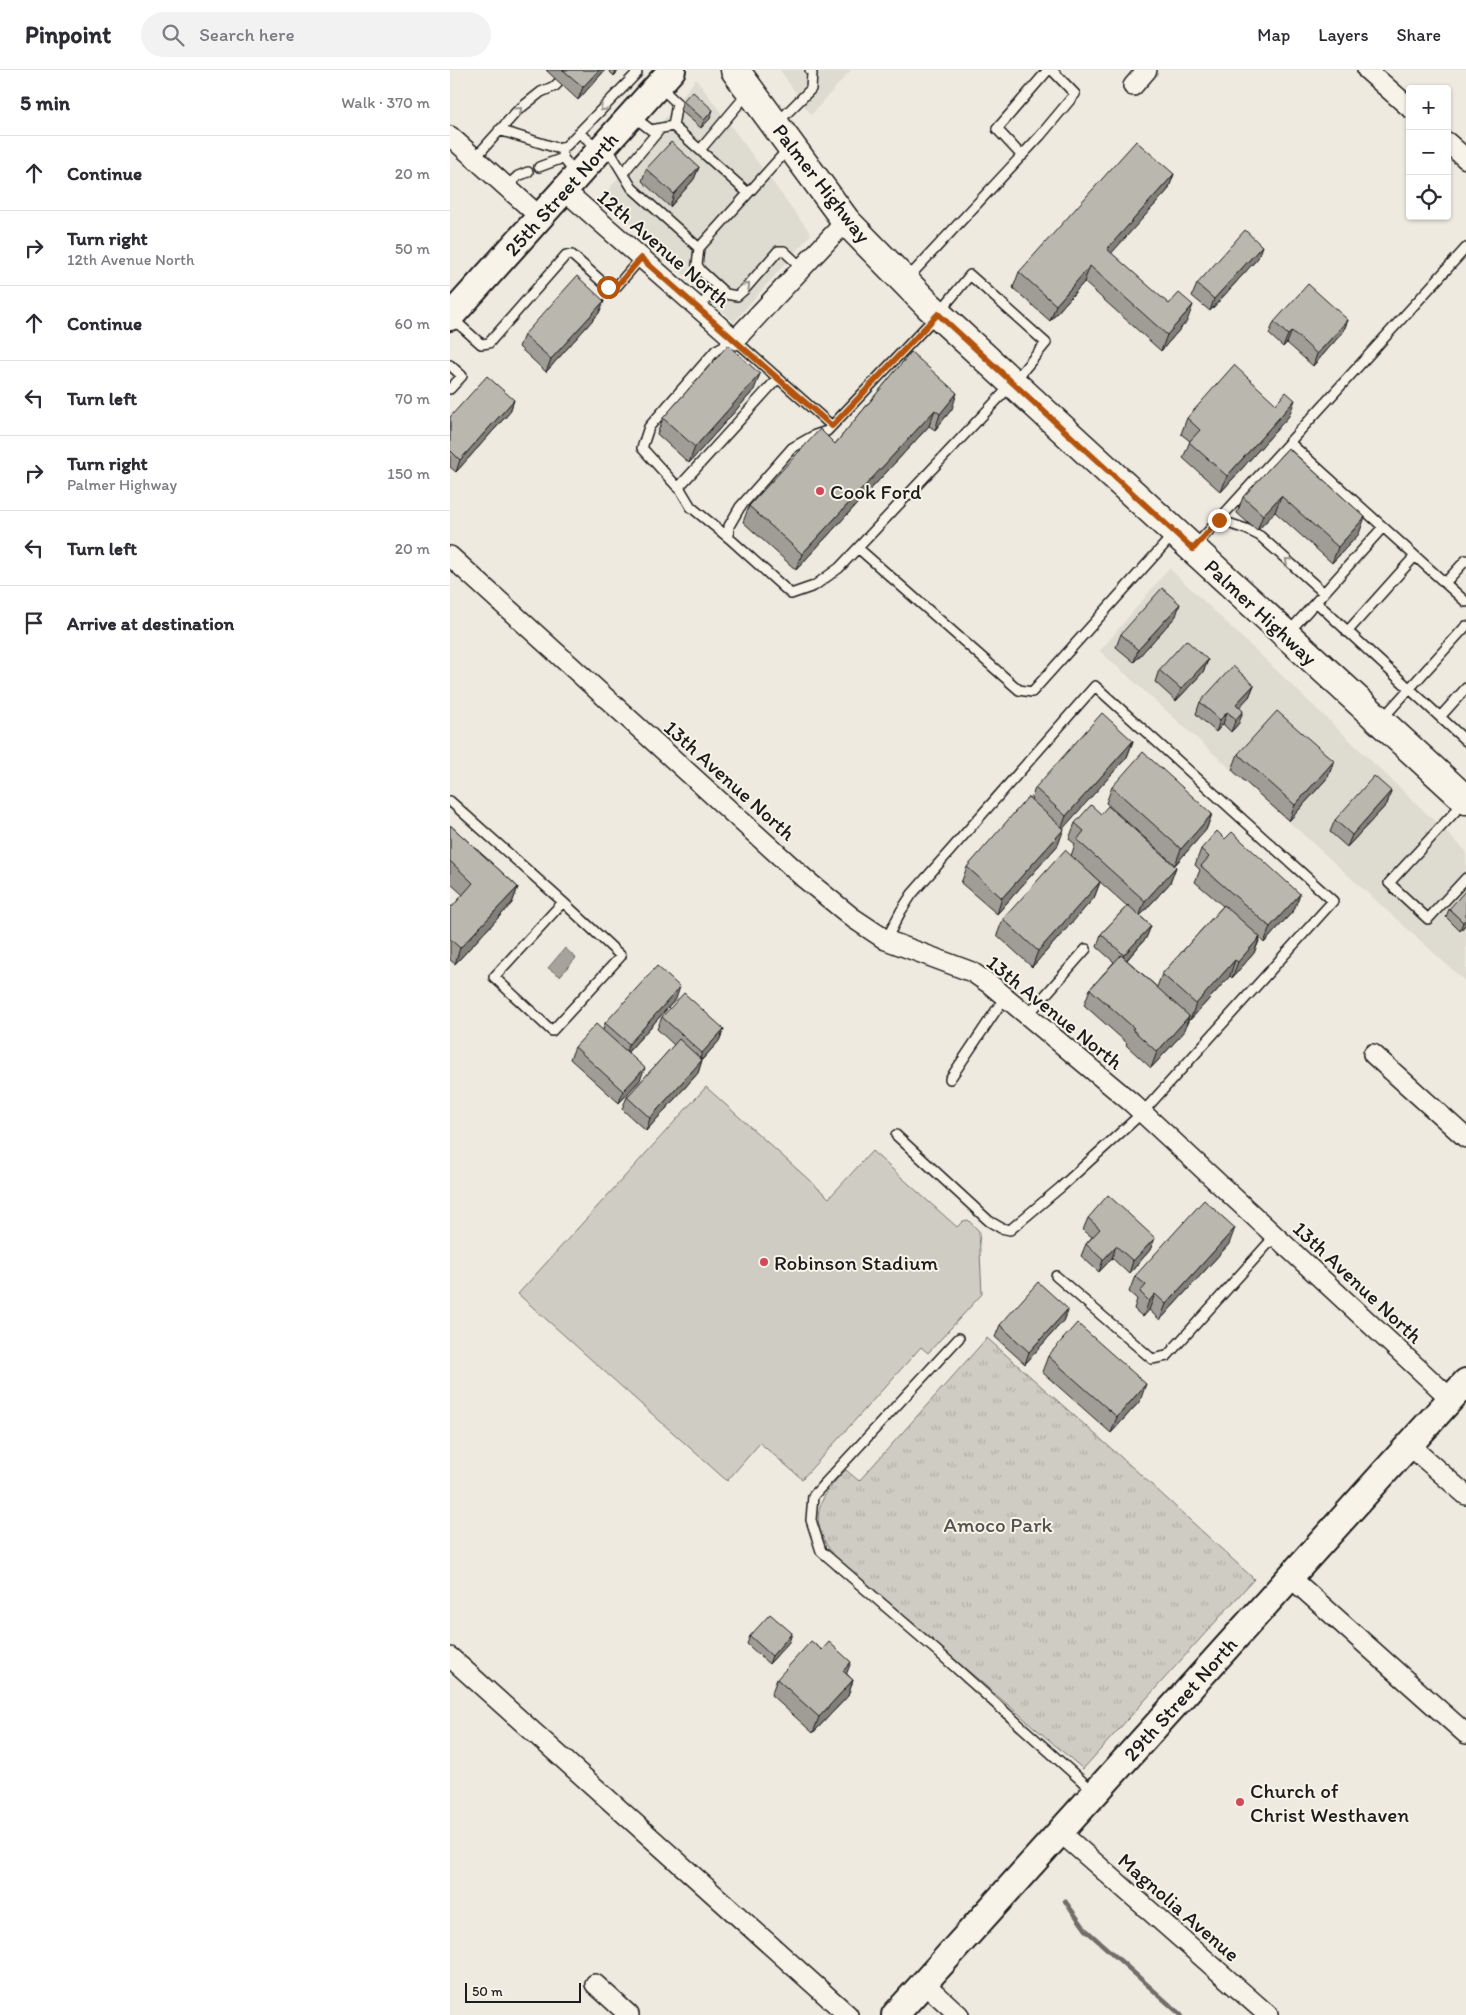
<!DOCTYPE html>
<meta charset="utf-8">
<style>
:root{--surface:#fff;--page:#f2f2f3;--text:#2b2b33;--muted:#7c7c81;--line:#e1e1e2}
body{margin:0;font-family:Itim,sans-serif;background:var(--page);color:var(--text)}
.controls{position:absolute;right:15px;top:15px;display:grid;overflow:hidden;border-radius:5px;box-shadow:0 1px 4px #0004}
.controls button{width:45px;height:45px;display:grid;place-items:center;padding:0;border:0;border-bottom:1px solid var(--line);background:var(--surface);color:var(--text);font:25px sans-serif}
.scale{position:absolute;left:15px;bottom:12px;width:116px;box-sizing:border-box;padding-left:5px;border:2px solid #1c1c1c;border-top:0;font-size:14px;line-height:18px;white-space:nowrap;color:#1c1c1c;-webkit-text-stroke:4px #f7f3e8;paint-order:stroke}
.stop{position:absolute;width:15px;height:15px;margin:-11px;border:4px solid #b45309;border-radius:50%;background:#fff}
.stop.end{background:#b45309;border-color:#fff;box-shadow:0 1px 5px #0008}
.list{margin:0;padding:0;list-style:none}
h2{display:flex;justify-content:space-between;align-items:center;height:65px;margin:0;padding:0 20px;font-size:21px}
h2 small{font-size:16px;font-weight:400;color:var(--muted)}
.list li{display:grid;grid-template-columns:32px 1fr auto;gap:15px;align-items:center;box-sizing:border-box;height:75px;padding:0 20px;border-top:1px solid var(--line)}
.list b{display:block;font-size:19px;white-space:nowrap}
.list p{margin:0;font-size:16px;white-space:nowrap;color:var(--muted)}
.list em{font-size:16px;font-style:normal;color:var(--muted)}
.icon{flex:none;width:28px;height:28px;fill:none;stroke:currentColor;stroke-width:2;stroke-linecap:round;stroke-linejoin:round}
.map{position:relative;flex:none;width:1016px;height:1945px;overflow:hidden}
header{display:flex;align-items:center;gap:30px;box-sizing:border-box;height:70px;padding:0 25px;background:var(--surface);border-bottom:1px solid var(--line)}
header strong{font-size:24px}
nav{display:flex;gap:28px;margin-inline-start:auto;font-size:18px}
.search{width:350px;height:45px;background:var(--page);display:flex;align-items:center;gap:12px;box-sizing:border-box;padding:0 18px;border-radius:28px;color:var(--muted);font-size:19px}
main{display:flex}
aside{flex:1;background:var(--surface)}
.map>svg:first-child{display:block}
.built{fill:#dedbd1}
.green{fill:#cfccc3;stroke:#767470}
.park{fill:url(#park-tufts);stroke:#767470}
.water{fill:#a6a39d;stroke:#6f6d69}
.lines{fill:none;stroke-linecap:round;stroke-linejoin:round}
.stream{stroke:#6f6d69;stroke-width:4.5}
.lane-casing{stroke:#1c1c1c;stroke-width:12}
.street-casing{stroke:#1c1c1c;stroke-width:22}
.secondary-casing{stroke:#1c1c1c;stroke-width:30}
.primary-casing{stroke:#1c1c1c;stroke-width:31}
.lane{stroke:#f7f3e8;stroke-width:9}
.street{stroke:#f7f3e8;stroke-width:19}
.secondary{stroke:#f7f3e8;stroke-width:26}
.primary{stroke:#f7f3e8;stroke-width:28}
.wall{fill:#a09d96;stroke:#1c1c1c}
.shaded-wall{fill:#82807a;stroke:#1c1c1c}
.building{fill:#bab7af;stroke:#1c1c1c}
.oneway{stroke:#94928c}
.route{stroke:#b45309;stroke-width:6}
.poi-dot{fill:#d1495b;stroke:#f7f3e8;stroke-width:2}
.labels{text-anchor:middle;dominant-baseline:central;stroke-width:4;stroke-linejoin:round;paint-order:stroke}
.street-label{font-size:21px;fill:#1c1c1c;stroke:#f7f3e8}
.poi-label{font-size:21px;fill:#1c1c1c;stroke:#f7f3e8;text-anchor:start}
.park-label{font-size:21px;fill:#52514e;stroke:#f7f3e8}
</style>
<header>
<strong>Pinpoint</strong>
<div class="search"><svg class="icon" aria-label="search" viewBox="0 0 24 24"><circle cx="10" cy="10" r="6"/><path d="M15 15l6 6"/></svg>Search here</div>
<nav><a>Map</a><a>Layers</a><a>Share</a></nav>
</header>
<main>
<aside>
<h2>5 min<small>Walk · 370 m</small></h2>
<ul class="list">
<li><svg class="icon" aria-label="ahead" viewBox="0 0 24 24"><path d="M12 20V5M6 11l6-6 6 6"/></svg><div><b>Continue</b></div><em>20 m</em></li>
<li><svg class="icon" aria-label="right" viewBox="0 0 24 24"><path d="M7 20v-9h11M14 6l5 5-5 5"/></svg><div><b>Turn right</b><p>12th Avenue North</p></div><em>50 m</em></li>
<li><svg class="icon" aria-label="ahead" viewBox="0 0 24 24"><path d="M12 20V5M6 11l6-6 6 6"/></svg><div><b>Continue</b></div><em>60 m</em></li>
<li><svg class="icon" aria-label="left" viewBox="0 0 24 24"><path d="M17 20v-9H6M10 6l-5 5 5 5"/></svg><div><b>Turn left</b></div><em>70 m</em></li>
<li><svg class="icon" aria-label="right" viewBox="0 0 24 24"><path d="M7 20v-9h11M14 6l5 5-5 5"/></svg><div><b>Turn right</b><p>Palmer Highway</p></div><em>150 m</em></li>
<li><svg class="icon" aria-label="left" viewBox="0 0 24 24"><path d="M17 20v-9H6M10 6l-5 5 5 5"/></svg><div><b>Turn left</b></div><em>20 m</em></li>
<li><svg class="icon" aria-label="arrive" viewBox="0 0 24 24"><path d="M6 21V4h12l-3 4 3 4H6"/></svg><div><b>Arrive at destination</b></div></li>
</ul>
</aside>
<div class="map">
<svg width="1016" height="1945" viewBox="0 0 1016 1945">
<defs>
<pattern id="park-tufts" width="24" height="20" patternUnits="userSpaceOnUse" patternTransform="scale(1.25)"><rect width="24" height="20" fill="#cfccc3"/><path d="M3 7l-1-3M5 7V3M7 7l1-3M15 17l-1-3M17 17v-4M19 17l1-3" fill="none" stroke="#b1afa7"/></pattern>
</defs>
<rect width="100%" height="100%" fill="#eeeae0"/>
<filter id="ink" filterUnits="userSpaceOnUse"><feTurbulence type="fractalNoise" baseFrequency=".02" numOctaves="2"/><feDisplacementMap in="SourceGraphic" scale="10" xChannelSelector="R" yChannelSelector="G"/><feConvolveMatrix kernelMatrix="1 2 1 2 8 2 1 2 1" color-interpolation-filters="sRGB"/></filter>
<g filter="url(#ink)">
<!-- built -->
<path class="built" d="M330 0H401L361 45Z
M246 9 361 164 284 252 153 127Z
M719 498 1016 781V912L650 581Z"/>
<!-- green -->
<path class="green" d="M256 1017 379 1128 422 1081 507 1157 513 1151 518 1150 529 1161 532 1224 478 1283 471 1277 352 1409 310 1373 277 1411 68 1224Z"/>
<!-- park -->
<path class="park" d="M537 1268 691 1405 804 1509 633 1699 385 1487C358 1452 365 1430 396 1400L409 1411Z"/>
<!-- water -->
<path class="water" d="M115 878 126 888 110 906 98 898Z"/>
<g class="lines">
<!-- stream -->
<path class="stream" d="M615 1831 636 1860 731 1945"/>
<defs>
<path id="lane" d="M209 16 227 33 223 56
M184 47 201 60 223 56 298 123
M327 53 361 19 362 3 360 0
M49 60 107 78 116 76 187 3
M129 63 149 78
M111 77 113 88 125 103
M157 77 182 118 249 178 339 78
M250 80 298 23
M572 86 547 59 598 0
M25 88 67 41 91 22 105 16 109 12
M89 97 113 88
M173 103 211 58
M56 117 68 106 78 102
M249 178 247 195 251 201 276 224 287 226 295 219 328 181H334L352 198
M520 205 596 273 563 313 389 498 364 516 341 524 279 468V456L290 437 342 378 365 365 377 361 488 244Z
M457 209 590 66 625 24 602 0
M249 238 267 216
M2 248 31 274 39 273 116 185H122L158 217H166L191 188
M0 295 12 306 0 319
M839 372 1016 532
M228 418 328 308
M769 450 796 459 810 466 874 523
M279 468 241 437 232 422 192 378 199 357 266 280 285 270 382 356
M745 476 1016 178
M408 478 569 620 582 622 723 465
M995 513 1016 490
M866 532 1016 671
M897 562 965 486
M838 563 933 457
M990 647 1016 618
M932 649 1016 556
M0 731 113 832
M1014 732 939 813 978 849 1016 808
M113 832 171 886 102 961 44 907Z
M436 870 451 841 462 824 645 616 883 831 692 1043 611 1117 560 1160 551 1158 539 1151 446 1065
M577 946 636 879
M500 1009 555 927
M606 1206 702 1289 717 1286 825 1166
M509 1268 363 1426 361 1450 371 1481 487 1581 643 1721"/>
<path id="street" d="M917 0 960 38
M683 16 697 0
M0 66 90 147
M997 72 1016 89
M114 120 285 270 396 151
M0 486 355 809 403 848 436 870 522 902 541 915 682 1033 1001 1329
M923 984 1016 1068
M959 1375 1016 1425
M840 1507 1016 1664
M0 1587 398 1945
M610 1762 818 1945
M474 1913 509 1945
M145 1914 179 1945"/>
<path id="secondary" d="M0 247 222 0
M445 1945 1016 1312"/>
<path id="primary" d="M285 0 396 151 479 236 1016 730"/>
</defs>
<!-- lane casing -->
<use href="#lane" class="lane-casing"/>
<!-- street casing -->
<use href="#street" class="street-casing"/>
<!-- secondary casing -->
<use href="#secondary" class="secondary-casing"/>
<!-- primary casing -->
<use href="#primary" class="primary-casing"/>
<!-- lane -->
<use href="#lane" class="lane"/>
<!-- street -->
<use href="#street" class="street"/>
<!-- secondary -->
<use href="#secondary" class="secondary"/>
<!-- primary -->
<use href="#primary" class="primary"/>
</g>
<!-- wall -->
<path class="wall" d="M96 0H155L128 30Z
M158 0H169L164 6Z
M233 31 260 49 251 58 230 40Z
M249 97 244 109 220 137 192 111 196 99Z
M724 104 718 120 661 183 737 251 711 281 634 212 600 251 563 218 569 202Z
M808 188 760 241 742 226 747 214Z
M154 231 149 243 96 302 69 277 74 265Z
M898 250 893 262 863 296 837 273 833 277 819 264 824 252Z
M461 282 502 339 485 360 479 356 346 500 293 452 299 436 385 374Z
M304 320 239 393 207 364 213 348Z
M64 330 60 342 6 402 0 397V347Z
M839 346 771 422 733 388 740 371 731 364 737 348Z
M838 378 909 464 882 493 825 442 807 461 787 443 793 427Z
M726 546 684 592 666 577 671 564Z
M758 590 753 602 726 631 705 612 709 600Z
M804 615 799 627 789 637V653L781 662 773 654 766 662 746 644 750 632Z
M683 671 677 687 613 758 608 775 547 844 511 813 517 797 581 730 585 718Z
M788 684 884 691 878 707 839 751 782 700Z
M662 717 762 744 756 760 725 795 656 733Z
M941 721 937 734 897 777 880 762 885 750Z
M651 744 726 797 720 813 690 846 701 856 696 868 677 890 707 917 712 904 773 836 745 812 750 800 745 795 751 779 844 840 814 873 810 869 804 883 782 908 780 906 740 950 739 949 734 962 701 998 676 975 677 973 634 935 640 919 664 892 647 877 651 864 677 836 621 786 625 774 619 769 625 753Z
M0 755 68 817 62 833 5 894 0 890V835L2 837 13 825 0 813Z
M650 812 644 828 582 897 547 865 553 849Z
M999 839 1016 854 1010 861 996 847Z
M226 929 178 982 190 1010 169 1033 120 989 125 977 153 960 155 953Z
M212 947 274 959 269 971 252 990 248 1003 196 1061 172 1039 177 1027 224 975 207 959Z
M638 1148 705 1168 700 1180 679 1204 662 1188 649 1202 631 1186 636 1174 642 1167 633 1160Z
M779 1174 710 1250 699 1240 693 1247 684 1239 687 1229 679 1222 685 1206Z
M618 1239 613 1251 575 1294 545 1267 550 1255Z
M598 1286 690 1331 661 1363 592 1302Z
M342 1563 339 1572 319 1594 297 1574 300 1566Z
M397 1604 403 1610 398 1626 363 1663 321 1625 327 1609Z"/>
<!-- shaded-wall -->
<path class="shaded-wall" d="M149 0H155L128 30 133 17Z
M166 0H169L164 6Z
M263 40 260 49 251 58 254 50Z
M249 97 244 109 220 137 224 124Z
M724 104 718 120 651 195 657 179Z
M812 176 808 188 760 241 764 229Z
M640 196 634 212 600 251 606 235Z
M154 231 149 243 96 302 101 289Z
M743 235 737 251 711 281 717 265Z
M898 250 893 262 863 296 867 284Z
M842 261 837 273 833 277 838 265Z
M310 304 304 320 239 393 245 377Z
M507 323 502 339 485 360 490 344Z
M64 330 60 342 6 402 10 390Z
M845 330 839 346 771 422 777 406Z
M485 340 479 356 346 500 352 484Z
M831 426 825 442 807 461 813 445Z
M915 447 909 464 882 493 888 477Z
M730 534 726 546 684 592 688 580Z
M758 590 753 602 726 631 731 619Z
M804 615 799 627 781 646 786 634Z
M793 641 789 653 781 662 786 649Z
M777 642 773 654 766 662 770 650Z
M683 671 677 687 610 762 616 746Z
M884 691 878 707 839 751 845 735Z
M941 721 937 734 897 777 902 765Z
M762 744 756 760 725 795 731 779Z
M614 759 608 775 547 844 552 828Z
M726 797 720 813 689 847 695 831Z
M650 812 644 828 582 897 588 881Z
M68 817 62 833 5 894 10 878Z
M850 824 844 840 814 873 820 857Z
M1016 849V854L1010 861 1013 852Z
M701 856 696 868 670 897 674 885Z
M810 867 804 883 782 908 788 892Z
M785 890 780 906 740 950 746 934Z
M230 917 226 929 174 986 179 974Z
M739 946 734 962 701 998 707 982Z
M274 959 269 971 247 995 252 983Z
M252 990 248 1003 196 1061 200 1048Z
M195 998 190 1010 169 1033 173 1021Z
M785 1158 779 1174 710 1250 716 1234Z
M705 1168 700 1180 679 1204 683 1191Z
M666 1176 662 1188 649 1202 653 1190Z
M705 1224 699 1240 693 1247 699 1231Z
M618 1239 613 1251 575 1294 579 1282Z
M696 1314 690 1331 661 1363 667 1347Z
M342 1563 339 1572 319 1594 322 1586Z
M401 1592 395 1608 393 1601Z
M403 1610 398 1626 363 1663 369 1647Z"/>
<!-- building -->
<path class="building" d="M113 0H149L133 17Z
M242 21 263 40 254 50 233 31Z
M686 71 724 104 657 179 719 234 729 223 743 235 717 265 640 196 606 235 569 202Z
M221 72 249 97 224 124 196 99Z
M795 160 812 176 764 229 747 214Z
M127 206 154 231 101 289 74 265Z
M858 214 898 250 867 284 842 261 838 265 824 252Z
M278 275 310 304 245 377 213 348Z
M461 282 507 323 490 344 485 340 352 484 299 436 370 359 385 374Z
M784 295 826 334 836 322 845 330 777 406 739 372 750 360 737 348Z
M37 306 64 330 10 390 0 380V347Z
M838 378 915 447 888 477 831 426 813 445 793 427Z
M712 518 730 534 688 580 671 564Z
M736 570 758 590 731 619 709 600Z
M783 596 804 615 786 634 793 641 786 649 777 642 770 650 750 632Z
M827 641 884 691 845 735 788 684Z
M652 643 683 671 616 746 585 718Z
M693 682 762 744 731 779 662 717Z
M924 706 941 721 902 765 885 750Z
M578 727 614 759 552 828 517 797Z
M641 735 651 744 658 736 726 797 695 831 627 770 634 761 625 753Z
M0 755 68 817 10 878 0 869V835L2 837 23 813 0 791Z
M767 761 775 769 782 762 850 824 820 857 751 796 759 787 751 779Z
M615 780 650 812 588 881 553 849Z
M1016 820V849L1013 852 999 839Z
M678 835 701 856 674 885 651 864Z
M774 835 810 867 788 892 785 890 746 934 712 904Z
M671 885 739 946 707 982 682 959 684 958 640 919Z
M207 896 230 917 179 974 155 953Z
M234 923 274 959 252 983 212 947Z
M146 954 195 998 173 1021 125 977Z
M229 969 252 990 200 1048 177 1027Z
M658 1125 705 1168 683 1191 666 1176 653 1190 636 1174 650 1159 638 1148Z
M754 1130 785 1158 716 1234 705 1224 699 1231 690 1222 696 1215 685 1206Z
M588 1212 618 1239 579 1282 550 1255Z
M627 1253 696 1314 667 1347 598 1286Z
M320 1544 342 1563 322 1586 300 1566Z
M361 1571 372 1580 379 1572 401 1592 393 1601 403 1610 369 1647 327 1609Z"/>
<!-- one-way arrows -->
<defs><path id="oneway-chevron" d="M-2-3.5L2.5 0L-2 3.5" fill="none" stroke-width="1.6" stroke-linecap="round" stroke-linejoin="round" transform="scale(1.25)"/></defs>
<g class="oneway">
<use href="#oneway-chevron" transform="translate(153 38) rotate(134)"/>
<use href="#oneway-chevron" transform="translate(69 40) rotate(-42)"/>
<use href="#oneway-chevron" transform="translate(297 216) rotate(-46)"/>
<use href="#oneway-chevron" transform="translate(838 491) rotate(-138)"/>
</g>
</g>
<g class="lines" filter="url(#ink)">
<!-- route -->
<path class="route" d="M158 217H166L191 188 382 356 488 244 743 479 769 450"/>
</g>
<!-- markers -->
<g class="poi-dot">
<circle cx="370" cy="421" r="5"/>
<circle cx="314" cy="1192" r="5"/>
<circle cx="790" cy="1732" r="5"/>
</g>
<g class="labels">
<!-- street labels -->
<g class="street-label">
<text transform="translate(372 113) rotate(52)">Palmer Highway</text>
<text transform="translate(111 124) rotate(-48)">25th Street North</text>
<text transform="translate(214 178) rotate(41)">12th Avenue North</text>
<text transform="translate(811 542) rotate(43)">Palmer Highway</text>
<text transform="translate(280 710) rotate(42)">13th Avenue North</text>
<text transform="translate(605 942) rotate(39)">13th Avenue North</text>
<text transform="translate(908 1212) rotate(43)">13th Avenue North</text>
<text transform="translate(730 1629) rotate(-48)">29th Street North</text>
<text transform="translate(729 1837) rotate(41)">Magnolia Avenue</text>
</g>
<!-- poi labels -->
<g class="poi-label">
<text x="380" y="421">Cook Ford</text>
<text x="324" y="1192">Robinson Stadium</text>
<text x="800" y="1720">Church of<tspan x="800" dy="24">Christ Westhaven</tspan></text>
</g>
<!-- park labels -->
<g class="park-label">
<text x="548" y="1454">Amoco Park</text>
</g>
</g>
</svg>
<div class="controls">
<button>+</button>
<button>−</button>
<button><svg class="icon" aria-label="locate" viewBox="0 0 24 24"><circle cx="12" cy="12" r="6"/><path d="M12 2v4M12 18v4M2 12h4M18 12h4"/></svg></button>
</div>
<div class="scale">50 m</div>
<div class="stop" style="left:158px;top:217px"></div>
<div class="stop end" style="left:769px;top:450px"></div>
</div>
</main>
